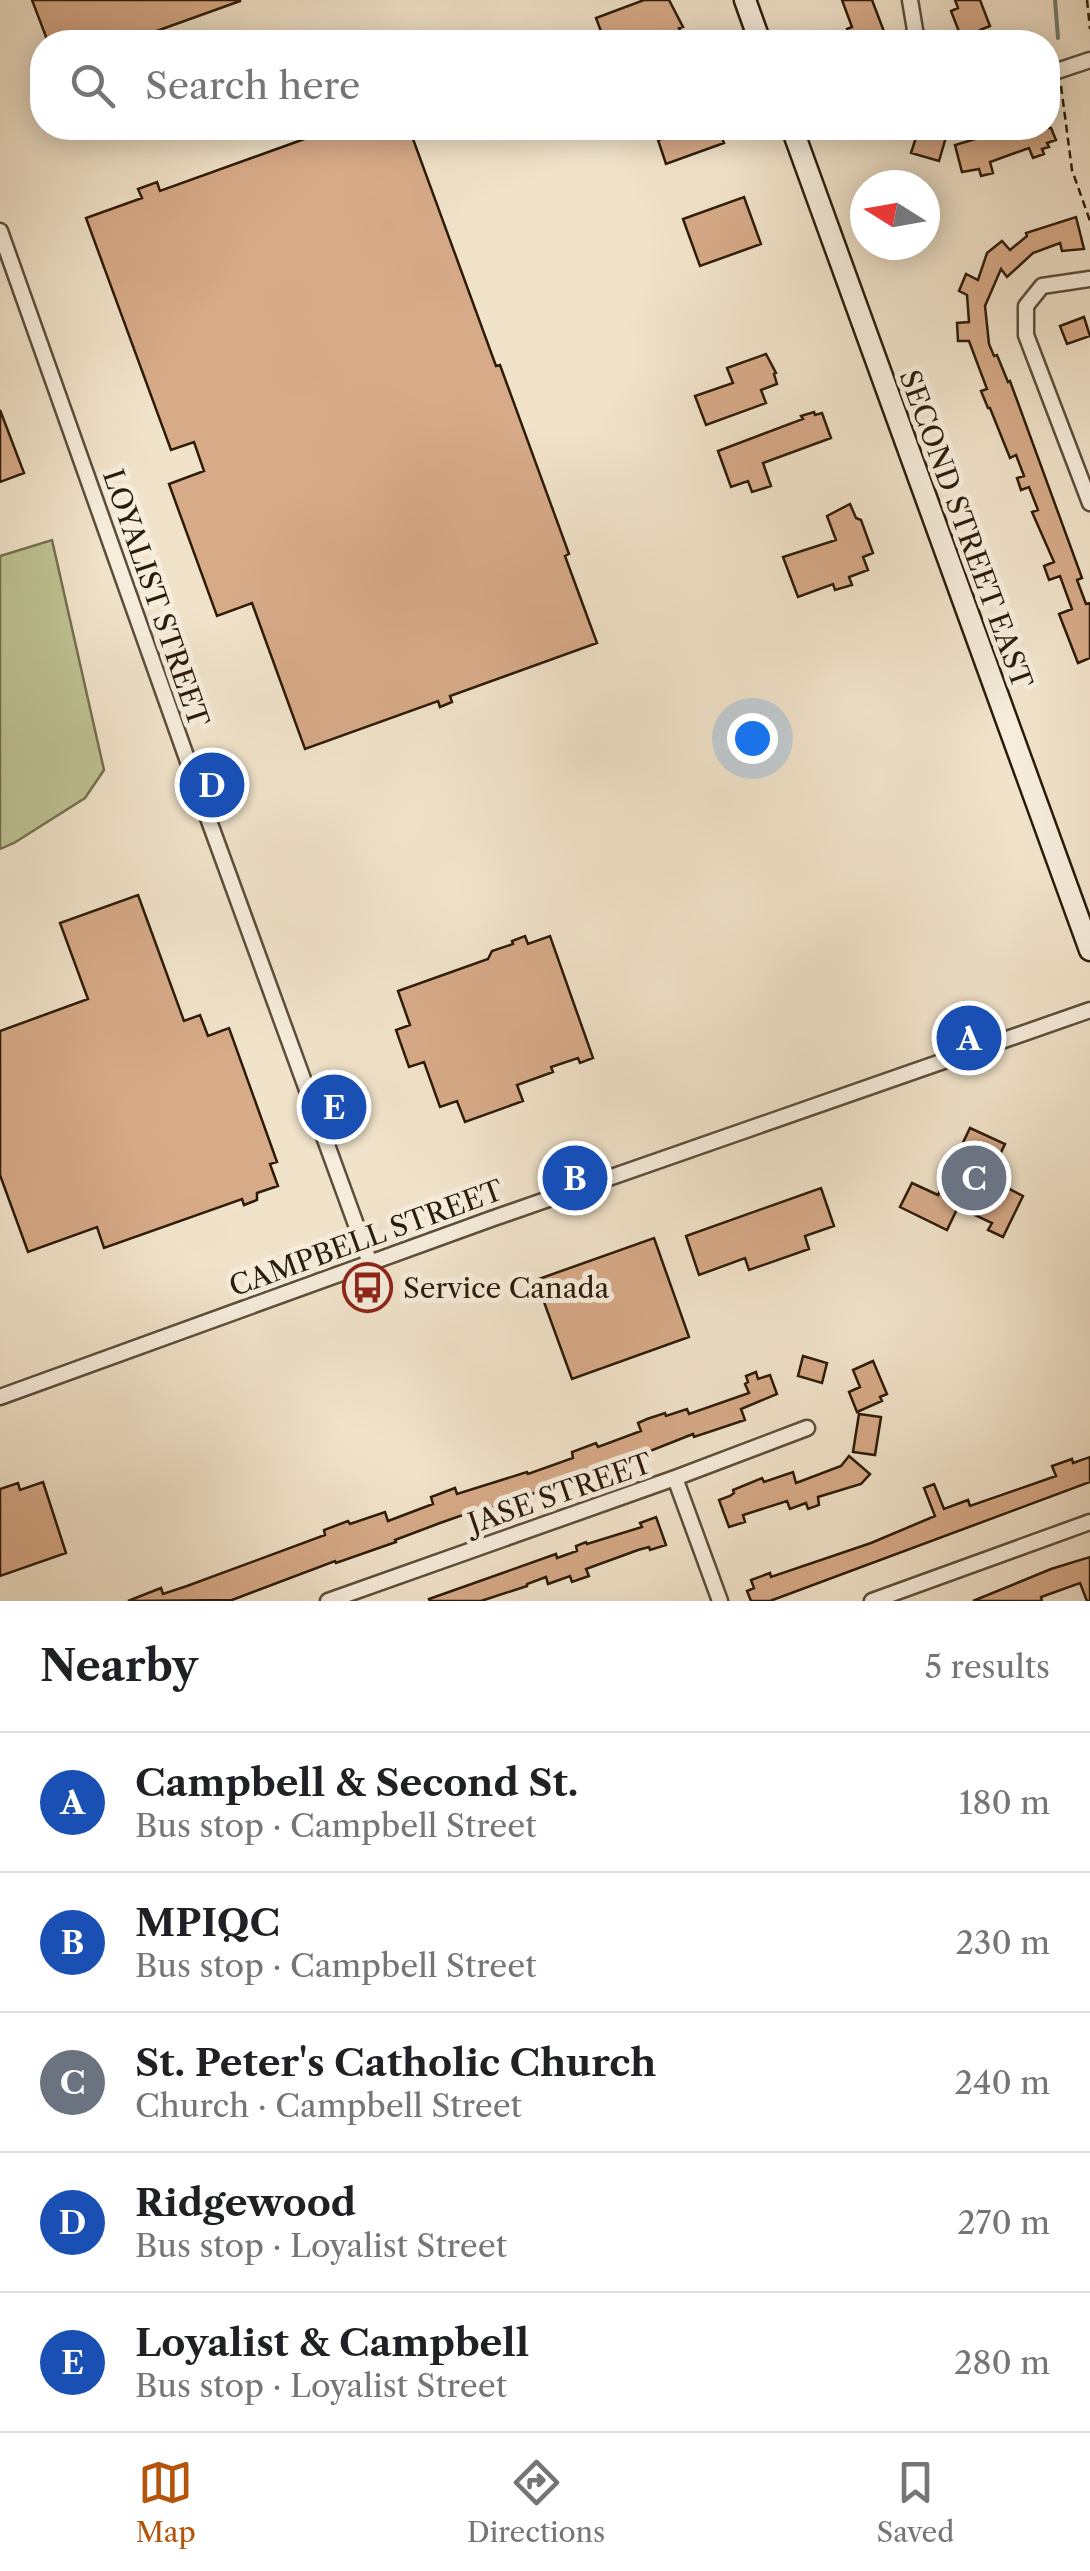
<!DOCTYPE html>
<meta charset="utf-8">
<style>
:root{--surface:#fff;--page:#f6f6f6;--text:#202124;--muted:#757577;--line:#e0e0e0;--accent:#b45309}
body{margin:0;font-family:"Libre Caslon Text",serif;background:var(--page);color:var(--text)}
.compass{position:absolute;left:850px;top:170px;width:90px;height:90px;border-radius:50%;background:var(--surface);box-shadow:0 5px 25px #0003;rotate:281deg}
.you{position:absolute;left:752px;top:738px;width:35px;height:35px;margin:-25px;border:8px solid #fff;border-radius:50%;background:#1a73e8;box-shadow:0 0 0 15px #1a73e833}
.badge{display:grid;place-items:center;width:65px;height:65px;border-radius:50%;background:var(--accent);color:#fff;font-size:32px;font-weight:700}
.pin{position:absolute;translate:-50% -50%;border:5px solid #fff;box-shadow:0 2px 10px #0006}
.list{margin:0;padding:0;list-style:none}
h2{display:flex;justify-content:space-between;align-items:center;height:130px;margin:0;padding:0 40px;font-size:42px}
h2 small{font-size:32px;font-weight:400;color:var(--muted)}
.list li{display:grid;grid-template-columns:65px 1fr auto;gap:30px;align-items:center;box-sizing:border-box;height:140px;padding:0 40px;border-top:2px solid var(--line)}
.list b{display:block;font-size:38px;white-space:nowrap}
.list p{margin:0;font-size:32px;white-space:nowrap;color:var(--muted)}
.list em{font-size:32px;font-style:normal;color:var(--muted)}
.icon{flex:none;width:55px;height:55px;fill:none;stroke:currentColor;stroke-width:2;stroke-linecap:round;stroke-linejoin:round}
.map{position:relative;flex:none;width:1090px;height:1601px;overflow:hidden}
.search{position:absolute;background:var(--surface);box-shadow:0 5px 25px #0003;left:30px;right:30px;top:30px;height:110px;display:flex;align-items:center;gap:25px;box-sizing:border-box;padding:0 35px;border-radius:40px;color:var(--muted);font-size:38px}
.sheet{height:830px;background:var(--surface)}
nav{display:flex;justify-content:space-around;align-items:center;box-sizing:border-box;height:140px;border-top:2px solid var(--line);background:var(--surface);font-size:28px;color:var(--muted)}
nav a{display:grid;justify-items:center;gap:5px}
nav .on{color:var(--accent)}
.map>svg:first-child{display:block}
.green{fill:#bec394;stroke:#756f4e;stroke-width:2.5}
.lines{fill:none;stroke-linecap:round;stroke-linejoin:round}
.stream{stroke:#6f7d73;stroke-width:4}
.building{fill:#d7aa88;stroke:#2c1b09;stroke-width:2.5}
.minor-casing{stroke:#5d4d39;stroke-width:19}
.secondary-casing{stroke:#2c1b09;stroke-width:25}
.path{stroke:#2c1b09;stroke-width:2.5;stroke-dasharray:8 5;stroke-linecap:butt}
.minor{stroke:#f6eddd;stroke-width:14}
.secondary{stroke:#f6eddd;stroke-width:20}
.labels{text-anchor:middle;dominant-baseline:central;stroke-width:10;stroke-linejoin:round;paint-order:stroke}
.street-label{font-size:28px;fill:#2c1b09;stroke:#f6eddd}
.poi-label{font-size:28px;fill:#2c1b09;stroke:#f6eddd;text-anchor:start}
</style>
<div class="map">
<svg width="1090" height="1601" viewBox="0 0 1090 1601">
<rect width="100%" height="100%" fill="#f1e3ca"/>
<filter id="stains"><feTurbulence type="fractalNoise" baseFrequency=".002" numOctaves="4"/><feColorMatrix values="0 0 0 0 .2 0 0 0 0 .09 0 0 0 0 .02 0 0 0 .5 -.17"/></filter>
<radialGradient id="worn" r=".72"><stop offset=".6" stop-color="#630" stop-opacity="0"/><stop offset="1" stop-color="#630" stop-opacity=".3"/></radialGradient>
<!-- green -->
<path class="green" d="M52 540 104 770 85 798 14 843 0 849V556Z"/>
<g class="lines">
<!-- stream -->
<path class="stream" d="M1055 0 1058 38"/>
</g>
<!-- building -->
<path class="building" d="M32 0H240V1L126 42H48Z
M644 0H669L683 27 679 28 685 42H605L596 18Z
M842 0H872L888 42H829L828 40 849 34 847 29 852 27Z
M955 0H980L990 26 980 30 984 42H963L951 11 958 8Z
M335 128H409L496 366 500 365 569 554 565 556 597 643 450 696 452 702 440 707 438 701 305 749 252 603 217 616 169 484 204 471 194 442 171 450 86 218 142 198 138 189 157 182 160 191Z
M694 128H718L724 143 666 164 658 140Z
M998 128H1051L1056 140 1047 143 1049 147 1042 149 1044 154 1033 158 1029 148 990 162 993 173 981 176 979 169 962 172 955 145 992 134 999 131Z
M918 131 946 137 939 161 911 153Z
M744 197 761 244 700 266 683 219Z
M1076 217 1084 249 1062 251 1060 243 1033 253 1007 277 1001 269 985 306 989 344 994 356 997 355 1008 382 1010 381 1082 578 1077 580 1086 604 1090 603V658L1078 663 1059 614 1072 609 1060 576 1049 580 1044 566 1054 562 1032 512 1038 510 1029 487 1021 490 1017 478 1024 476 1016 455 1010 458 990 408H988L981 391 987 389 969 341H958L957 323 969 322 967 295 959 291 966 274 978 280 987 253 1002 241 1010 250 1027 236 1026 233Z
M1084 317 1090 336 1067 344 1060 326Z
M766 354 776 373 774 374 777 384 761 390 766 403 706 425 695 396 733 383 727 368Z
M0 410 24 473 0 482Z
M814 412 815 415 822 413 831 438 763 463 771 486 752 492 748 481 731 487 718 451 803 419 801 416Z
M850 504 856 518 861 520 873 553 863 557 868 570 849 577 852 585 835 590 833 584 798 597 783 557 836 540 827 516Z
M138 895 184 1021 200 1015 208 1036 229 1028 277 1162 270 1164 278 1186 257 1193V1200L244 1205 242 1199 104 1248 97 1227 28 1252 0 1175V1031L88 999 60 923Z
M525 936 528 944 550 936 593 1058 580 1063 578 1058 551 1067 553 1072 517 1085 523 1101 465 1122 457 1101 440 1107 424 1062 409 1067 396 1030 410 1025 398 991 488 959 492 951 513 944 512 941Z
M970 1128 1005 1144 994 1167 1006 1173 1000 1184 1023 1196 1003 1237 988 1230 992 1223 958 1207 947 1230 900 1207 912 1183 938 1195Z
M821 1188 834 1226 805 1236 809 1249 749 1270 745 1258 699 1275 686 1236Z
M654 1238 689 1337 572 1379 536 1280Z
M803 1356 827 1363 822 1383 798 1376Z
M873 1361 887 1394 880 1397 882 1401 857 1412 849 1392 860 1387 853 1370Z
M756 1372 758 1379 770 1375 777 1394 741 1409 745 1420 694 1437 693 1434 625 1461 624 1459 562 1482 563 1485 547 1490 546 1489 475 1514 474 1511 440 1523 395 1540 396 1542 336 1563 335 1561 232 1600 128 1601 161 1588 163 1594 187 1586 325 1535 324 1530 348 1521 350 1524 385 1512 388 1521 433 1504 431 1497 455 1488 457 1494 527 1472 528 1474 573 1458 572 1452 596 1443 598 1447 641 1431 638 1423 647 1419 665 1413 666 1416 687 1409 689 1414 749 1393 745 1384 748 1382 746 1376Z
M859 1414 881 1417 875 1455 853 1452Z
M849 1456 870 1474 861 1484 818 1497 819 1505 808 1509 806 1503 790 1509 787 1501 743 1515 745 1522 729 1527 719 1500 730 1496 734 1493 733 1490 762 1478 764 1482 793 1472 796 1483 841 1466Z
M1090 1457V1482L770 1601H751L747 1591 754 1588 751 1580 770 1573 771 1577 871 1543 935 1516 924 1488 934 1484 944 1509 968 1500 970 1506 1056 1476 1052 1466 1072 1459 1073 1463Z
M43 1482 66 1553 0 1576V1489L18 1483 20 1490Z
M656 1517 666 1545 650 1550 649 1547 638 1550 586 1569 589 1576 572 1582 570 1576 548 1584 546 1577 527 1584V1586L481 1601H430L429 1599 556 1554 557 1558 577 1551 576 1546 586 1542 587 1544 642 1527 640 1523Z
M1090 1557V1601H1087L1080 1583 1041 1597 1042 1601H973L1051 1569Z"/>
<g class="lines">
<defs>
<path id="minor" d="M910 0 917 42
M1048 74 1090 60
M0 231 208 818 370 1263
M1090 279 1042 286 1026 306V335L1090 503
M0 1397 491 1219 1090 1010
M675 1478 720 1601
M328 1601 675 1478 807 1428
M872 1601 1090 1522"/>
<path id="secondary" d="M745 0 760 42
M792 128 1090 950"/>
</defs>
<!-- minor casing -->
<use href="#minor" class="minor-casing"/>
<!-- secondary casing -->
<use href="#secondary" class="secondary-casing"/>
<!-- path -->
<path class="path" d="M1087 0 1090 29
M1061 86 1072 170 1090 221"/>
<!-- minor -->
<use href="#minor" class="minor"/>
<!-- secondary -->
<use href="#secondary" class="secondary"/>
</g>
<!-- icons -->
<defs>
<symbol id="bus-ring" viewBox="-11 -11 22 22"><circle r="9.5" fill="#f6eddd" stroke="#8f2418" stroke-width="1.5"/><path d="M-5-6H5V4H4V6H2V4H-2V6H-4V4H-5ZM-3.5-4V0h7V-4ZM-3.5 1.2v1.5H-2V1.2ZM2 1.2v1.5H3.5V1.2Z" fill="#8f2418"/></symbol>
</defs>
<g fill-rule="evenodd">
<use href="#bus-ring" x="340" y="1260" width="55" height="55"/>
</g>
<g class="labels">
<!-- street labels -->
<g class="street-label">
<text transform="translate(966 529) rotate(70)">SECOND STREET EAST</text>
<text transform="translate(156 598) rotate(71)">LOYALIST STREET</text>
<text transform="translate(366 1238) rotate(-20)">CAMPBELL STREET</text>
<text transform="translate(560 1493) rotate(-19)">JASE STREET</text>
</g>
<!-- poi labels -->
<g class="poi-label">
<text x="403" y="1288">Service Canada</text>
</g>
</g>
<rect width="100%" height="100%" filter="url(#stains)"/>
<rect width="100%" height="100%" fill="url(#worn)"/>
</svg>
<svg class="compass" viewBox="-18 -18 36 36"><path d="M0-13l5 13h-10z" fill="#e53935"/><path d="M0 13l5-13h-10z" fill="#757577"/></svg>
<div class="you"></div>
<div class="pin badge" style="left:969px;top:1038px;background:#1a4fb4">A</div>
<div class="pin badge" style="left:575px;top:1178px;background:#1a4fb4">B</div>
<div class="pin badge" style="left:974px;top:1178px;background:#6b7280">C</div>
<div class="pin badge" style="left:212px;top:785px;background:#1a4fb4">D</div>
<div class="pin badge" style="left:334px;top:1107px;background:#1a4fb4">E</div>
<div class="search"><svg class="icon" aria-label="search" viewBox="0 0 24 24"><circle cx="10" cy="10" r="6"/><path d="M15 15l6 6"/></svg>Search here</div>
</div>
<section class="sheet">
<h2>Nearby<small>5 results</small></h2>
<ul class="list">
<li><span class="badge" style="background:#1a4fb4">A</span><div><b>Campbell &amp; Second St.</b><p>Bus stop · Campbell Street</p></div><em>180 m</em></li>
<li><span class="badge" style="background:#1a4fb4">B</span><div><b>MPIQC</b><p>Bus stop · Campbell Street</p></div><em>230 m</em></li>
<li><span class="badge" style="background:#6b7280">C</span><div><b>St. Peter's Catholic Church</b><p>Church · Campbell Street</p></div><em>240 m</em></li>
<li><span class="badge" style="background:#1a4fb4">D</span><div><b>Ridgewood</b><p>Bus stop · Loyalist Street</p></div><em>270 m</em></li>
<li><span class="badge" style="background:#1a4fb4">E</span><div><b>Loyalist &amp; Campbell</b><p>Bus stop · Loyalist Street</p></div><em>280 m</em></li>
</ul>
</section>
<nav>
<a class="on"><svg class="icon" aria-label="map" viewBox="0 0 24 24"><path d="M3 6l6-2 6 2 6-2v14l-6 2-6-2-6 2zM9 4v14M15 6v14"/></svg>Map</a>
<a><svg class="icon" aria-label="directions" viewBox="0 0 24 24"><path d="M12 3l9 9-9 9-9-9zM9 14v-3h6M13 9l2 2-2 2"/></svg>Directions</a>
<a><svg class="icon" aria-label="saved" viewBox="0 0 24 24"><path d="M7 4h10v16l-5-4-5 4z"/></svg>Saved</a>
</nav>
